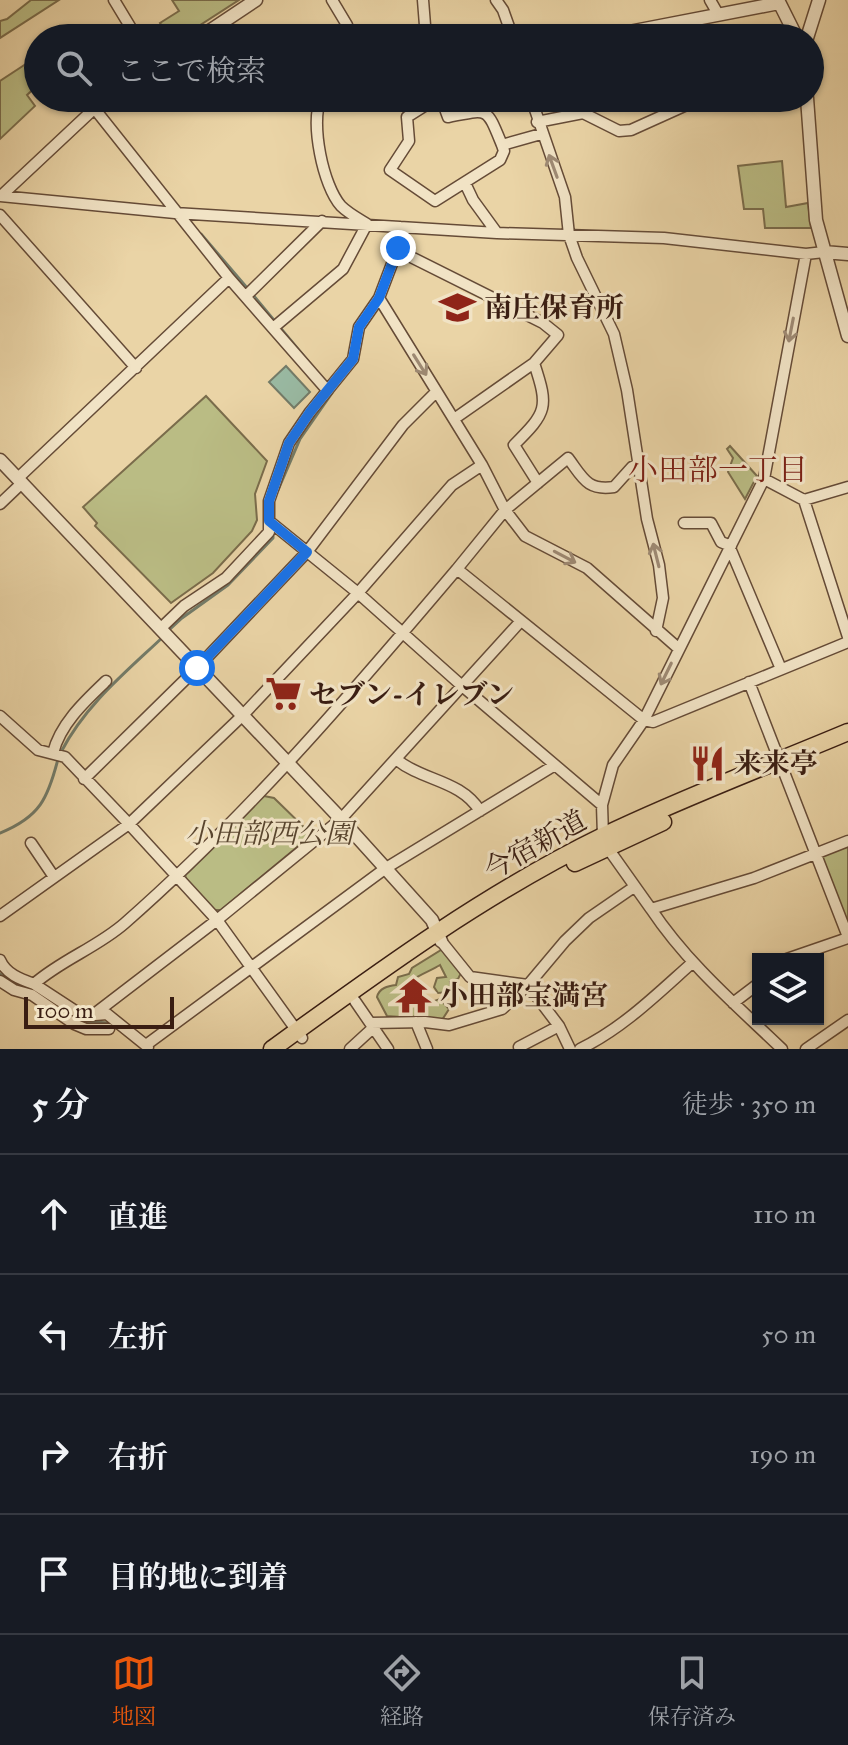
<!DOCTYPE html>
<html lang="ja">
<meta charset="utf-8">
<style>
:root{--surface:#171b24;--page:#242831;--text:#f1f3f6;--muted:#9ea1a6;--line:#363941;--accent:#ea580c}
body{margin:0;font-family:"IM FELL Great Primer","Noto Serif JP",serif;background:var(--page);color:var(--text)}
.controls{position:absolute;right:24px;bottom:24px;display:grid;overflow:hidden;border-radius:0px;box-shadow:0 2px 6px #0004}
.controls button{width:72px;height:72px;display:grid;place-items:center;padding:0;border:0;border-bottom:2px solid var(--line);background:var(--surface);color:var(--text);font:40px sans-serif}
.scale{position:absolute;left:24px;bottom:20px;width:150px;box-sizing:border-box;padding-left:8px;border:4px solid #391d12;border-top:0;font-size:22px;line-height:28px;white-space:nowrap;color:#391d12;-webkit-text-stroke:6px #f1e3c5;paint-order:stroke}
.stop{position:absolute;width:24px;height:24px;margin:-18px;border:6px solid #1a73e8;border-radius:50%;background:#fff}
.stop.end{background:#1a73e8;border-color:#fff;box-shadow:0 2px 8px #0008}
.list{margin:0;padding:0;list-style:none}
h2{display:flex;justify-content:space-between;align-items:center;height:104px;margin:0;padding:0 32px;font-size:34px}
h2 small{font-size:26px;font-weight:400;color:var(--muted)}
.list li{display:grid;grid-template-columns:52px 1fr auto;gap:24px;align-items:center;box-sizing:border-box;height:120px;padding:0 32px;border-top:2px solid var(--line)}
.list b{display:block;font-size:30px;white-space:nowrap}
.list em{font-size:26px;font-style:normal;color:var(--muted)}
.icon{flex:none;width:44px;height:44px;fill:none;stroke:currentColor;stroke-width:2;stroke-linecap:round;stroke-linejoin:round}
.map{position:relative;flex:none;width:848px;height:1049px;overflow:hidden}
.search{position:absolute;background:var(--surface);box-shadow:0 2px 6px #0004;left:24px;right:24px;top:24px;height:88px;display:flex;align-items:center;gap:20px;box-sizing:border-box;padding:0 28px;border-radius:44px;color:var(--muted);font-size:30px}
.sheet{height:584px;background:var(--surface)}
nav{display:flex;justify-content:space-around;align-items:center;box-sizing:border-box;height:112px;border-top:2px solid var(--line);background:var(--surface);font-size:22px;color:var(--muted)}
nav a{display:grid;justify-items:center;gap:4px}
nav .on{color:var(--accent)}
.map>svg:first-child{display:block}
.green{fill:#babc84;stroke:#7a6c4b;stroke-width:2}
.water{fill:#99b9a2;stroke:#737b68;stroke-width:2}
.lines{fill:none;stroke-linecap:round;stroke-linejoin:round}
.stream{stroke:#737b68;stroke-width:3}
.minor-casing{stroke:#654b37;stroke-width:13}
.tertiary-casing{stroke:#654b37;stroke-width:15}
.trunk-casing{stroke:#391d12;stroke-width:19}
.minor{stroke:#f1e3c5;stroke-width:10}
.tertiary{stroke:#f1e3c5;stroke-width:12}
.trunk{stroke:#ead4a6;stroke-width:16}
.oneway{stroke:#9e8a74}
.route{stroke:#1a73e8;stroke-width:10}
.labels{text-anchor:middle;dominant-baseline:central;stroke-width:6;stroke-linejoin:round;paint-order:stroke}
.poi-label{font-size:28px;font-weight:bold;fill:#391d12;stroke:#f1e3c5;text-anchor:start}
.park-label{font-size:28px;font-style:italic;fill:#59452e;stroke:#f1e3c5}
.street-label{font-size:28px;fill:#391d12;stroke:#f1e3c5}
.neighbourhood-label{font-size:30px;fill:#7a1f14;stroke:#f1e3c5}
</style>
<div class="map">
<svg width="848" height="1049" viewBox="0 0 848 1049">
<rect width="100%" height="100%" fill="#ead4a6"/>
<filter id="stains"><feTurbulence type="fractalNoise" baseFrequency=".0025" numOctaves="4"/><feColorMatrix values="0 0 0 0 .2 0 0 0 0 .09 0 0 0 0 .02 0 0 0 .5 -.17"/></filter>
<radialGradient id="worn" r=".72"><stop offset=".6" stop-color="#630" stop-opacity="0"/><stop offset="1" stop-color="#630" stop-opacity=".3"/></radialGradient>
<!-- green -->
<path class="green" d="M31 0H59L0 38V21L7 19Z
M172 0H239L180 38H170L160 23 179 11Z
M38 56V85L27 95 35 106 0 139V81Z
M782 161 786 207 808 203 811 228H765L763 209H744L738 166Z
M206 396 267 461 255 494 257 520 252 531 213 573 171 603 95 526 97 523 83 507Z
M730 446 757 476 745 499 728 472 733 458 727 449Z
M264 796 274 798 309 832 308 838 221 910H214L186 879 185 874Z
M848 845V929L821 856Z
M441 950H446L462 971 458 979 450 982 451 988 448 992 438 993 434 987 437 978 446 977 440 965C426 974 407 977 402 995 412 1010 427 1004 440 999L449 1009 442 1020 387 1016 377 997C379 988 388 986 396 985L398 977 409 974 412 968Z"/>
<!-- water -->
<path class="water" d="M286 366 310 392 294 408 269 382Z"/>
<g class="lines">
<!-- stream -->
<path class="stream" d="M201 234 248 289
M253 295 312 366
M278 490 300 439 332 393
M169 630 182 618 228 585 273 538V533
M61 752C86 704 126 672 164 636
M0 833C40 817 48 798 58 759
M0 974 13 984
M77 1021 109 1023 120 1030"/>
<defs>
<path id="minor" d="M114 0 137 38
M332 0 347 25 343 38
M423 0 426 38
M496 0 503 10 513 38
M710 0 718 14
M437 98 407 117 409 141 390 170 435 201 500 160 504 151 502 145
M441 98 448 117C489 109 486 106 502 145L541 134
M531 98 565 197 569 235 577 258 614 334 627 390 647 519 659 565 663 598 656 631
M94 108 229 278 327 390
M537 122 583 113 619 131 631 130 702 98
M465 183 473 200 497 233
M2 195 97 106
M0 196 175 213 497 233 664 238 806 254 824 252
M0 215 136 368
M397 250 543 323 558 335 534 363C549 408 547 412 514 445L538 483
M806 254 764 479 644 720 613 765 602 805 603 836 607 847 651 909 754 878 848 841
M246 296 322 221
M379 298 482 465 505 510 525 536 587 568 678 648
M273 328 343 269 367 224C359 219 348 213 341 206 323 186 310 123 321 98
M454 419 534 363
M639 464 632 467 614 487C587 491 583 478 568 458L505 510 457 569 644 720 653 722 848 642
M18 478 229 278
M764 479 804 500 848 487
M804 500 848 637
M0 504 22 483
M269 521 358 593 461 685 602 805
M684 523H711L721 542 731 546
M730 548 781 669
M160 629 184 606 226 578 269 532V501L289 443 310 412 353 359 359 327 379 298 398 248 400 227
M749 682 848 937
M0 716 38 750 65 757 129 824 217 920 302 1038
M53 753C60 724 85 701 106 681
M397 760C423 781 461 780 480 811
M84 779 197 668 307 552 403 425 436 392
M31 843 54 877
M651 909C687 963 735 1004 782 1049
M0 916 129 824 242 716 358 593 452 485 482 465
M441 941 470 977 528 985 559 1026 570 1049
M787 959 848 938
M0 960C6 974 20 979 34 984 61 960 98 947 125 923 247 816 352 693 457 569
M0 981 14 990 32 995 74 1024 86 1029H109
M34 984 83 1016 107 1014 148 1047
M355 1001 388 1049
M733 1003 758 984
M93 1015 217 920 341 819 520 622
M416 1022 427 1049
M371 1023 425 1022 449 1025 502 1009 528 985 565 941 589 918 634 887
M146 1045 386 868 555 765
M350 1049 374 1027
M520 1049 519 1047 559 1026
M580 1049C623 1028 656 995 692 963
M806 1049 848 1020"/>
<path id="tertiary" d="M778 0 797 38
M199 38 256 0
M598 38 779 3
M807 38 819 0
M807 98 816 220 848 336
M102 102 108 98
M824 252 848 254
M0 460 341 819 432 920 441 941"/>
<path id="trunk" d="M575 863 663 822
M272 1049C378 972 484 894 603 836 682 798 767 766 848 732"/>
</defs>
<!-- minor casing -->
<use href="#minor" class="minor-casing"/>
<!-- tertiary casing -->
<use href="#tertiary" class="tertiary-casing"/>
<!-- trunk casing -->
<use href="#trunk" class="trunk-casing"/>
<!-- minor -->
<use href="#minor" class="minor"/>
<!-- tertiary -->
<use href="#tertiary" class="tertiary"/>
<!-- trunk -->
<use href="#trunk" class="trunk"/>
</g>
<!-- one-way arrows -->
<defs><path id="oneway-shaft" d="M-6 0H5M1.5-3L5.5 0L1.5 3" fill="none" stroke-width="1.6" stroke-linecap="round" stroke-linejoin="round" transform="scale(2)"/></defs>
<g class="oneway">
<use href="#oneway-shaft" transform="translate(553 166) rotate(-110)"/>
<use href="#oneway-shaft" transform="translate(791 330) rotate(101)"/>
<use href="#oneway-shaft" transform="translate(420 365) rotate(58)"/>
<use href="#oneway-shaft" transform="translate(656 555) rotate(-104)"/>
<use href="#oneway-shaft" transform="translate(565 557) rotate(28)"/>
<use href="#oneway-shaft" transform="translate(666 674) rotate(116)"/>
</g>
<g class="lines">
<!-- route -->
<path class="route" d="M197 668 307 552 269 521V501L289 443 310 412 353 359 359 327 379 298 398 248"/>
</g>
<!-- icons -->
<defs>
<symbol id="school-bare" viewBox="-9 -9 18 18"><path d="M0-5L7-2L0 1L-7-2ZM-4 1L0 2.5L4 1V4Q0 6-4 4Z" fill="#8f2418" stroke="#f1e3c5" stroke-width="2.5" paint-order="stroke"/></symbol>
<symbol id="supermarket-bare" viewBox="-9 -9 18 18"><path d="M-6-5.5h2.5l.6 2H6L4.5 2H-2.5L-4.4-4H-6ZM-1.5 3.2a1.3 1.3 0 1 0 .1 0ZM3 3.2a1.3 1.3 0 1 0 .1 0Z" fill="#8f2418" stroke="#f1e3c5" stroke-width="2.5" paint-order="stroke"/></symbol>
<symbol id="restaurant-bare" viewBox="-9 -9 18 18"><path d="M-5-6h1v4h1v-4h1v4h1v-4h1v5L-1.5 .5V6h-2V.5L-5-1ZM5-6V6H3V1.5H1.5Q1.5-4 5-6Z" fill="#8f2418" stroke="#f1e3c5" stroke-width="2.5" paint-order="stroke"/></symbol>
<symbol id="temple-bare" viewBox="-9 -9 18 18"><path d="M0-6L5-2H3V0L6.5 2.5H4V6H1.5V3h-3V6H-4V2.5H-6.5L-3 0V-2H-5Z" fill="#8f2418" stroke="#f1e3c5" stroke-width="2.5" paint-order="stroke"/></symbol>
</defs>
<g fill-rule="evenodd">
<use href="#school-bare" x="432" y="282" width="51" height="51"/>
<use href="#supermarket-bare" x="258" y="668" width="51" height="51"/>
<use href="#restaurant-bare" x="682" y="738" width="51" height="51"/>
<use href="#temple-bare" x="388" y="970" width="51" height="51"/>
</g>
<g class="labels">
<!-- poi labels -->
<g class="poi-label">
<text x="484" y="307">南庄保育所</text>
<text x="309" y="694">セブン-イレブン</text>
<text x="734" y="763">来来亭</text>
<text x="440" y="995">小田部宝満宮</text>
</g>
<!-- park labels -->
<g class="park-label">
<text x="269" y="833">小田部西公園</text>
</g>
<!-- street labels -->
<g class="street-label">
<text transform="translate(535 845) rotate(-29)">今宿新道</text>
</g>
<!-- neighbourhood labels -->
<g class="neighbourhood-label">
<text x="718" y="470">小田部一丁目</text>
</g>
</g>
<rect width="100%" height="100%" filter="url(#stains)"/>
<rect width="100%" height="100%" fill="url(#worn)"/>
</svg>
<div class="controls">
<button><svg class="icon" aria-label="layers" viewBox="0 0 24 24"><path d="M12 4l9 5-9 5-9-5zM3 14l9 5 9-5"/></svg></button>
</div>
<div class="scale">100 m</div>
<div class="stop" style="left:197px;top:668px"></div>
<div class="stop end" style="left:398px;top:248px"></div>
<div class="search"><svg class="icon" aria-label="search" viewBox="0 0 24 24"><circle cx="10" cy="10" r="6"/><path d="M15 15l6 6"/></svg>ここで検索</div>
</div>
<section class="sheet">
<h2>5 分<small>徒歩 · 350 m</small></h2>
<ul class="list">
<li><svg class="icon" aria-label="ahead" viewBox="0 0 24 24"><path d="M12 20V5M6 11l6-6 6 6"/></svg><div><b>直進</b></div><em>110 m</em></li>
<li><svg class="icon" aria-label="left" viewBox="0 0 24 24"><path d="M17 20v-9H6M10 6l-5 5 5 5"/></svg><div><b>左折</b></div><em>50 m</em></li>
<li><svg class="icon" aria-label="right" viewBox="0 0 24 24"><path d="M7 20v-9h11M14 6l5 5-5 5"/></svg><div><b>右折</b></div><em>190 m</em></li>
<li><svg class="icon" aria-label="arrive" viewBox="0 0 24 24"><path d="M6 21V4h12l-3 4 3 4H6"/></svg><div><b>目的地に到着</b></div></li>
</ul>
</section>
<nav>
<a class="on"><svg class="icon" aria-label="map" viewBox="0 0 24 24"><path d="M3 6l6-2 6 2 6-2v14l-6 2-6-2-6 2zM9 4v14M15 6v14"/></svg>地図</a>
<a><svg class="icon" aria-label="directions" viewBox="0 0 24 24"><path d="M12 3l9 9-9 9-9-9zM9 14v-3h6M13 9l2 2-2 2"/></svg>経路</a>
<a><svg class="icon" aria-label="saved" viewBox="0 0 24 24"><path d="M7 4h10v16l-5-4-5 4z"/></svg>保存済み</a>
</nav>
